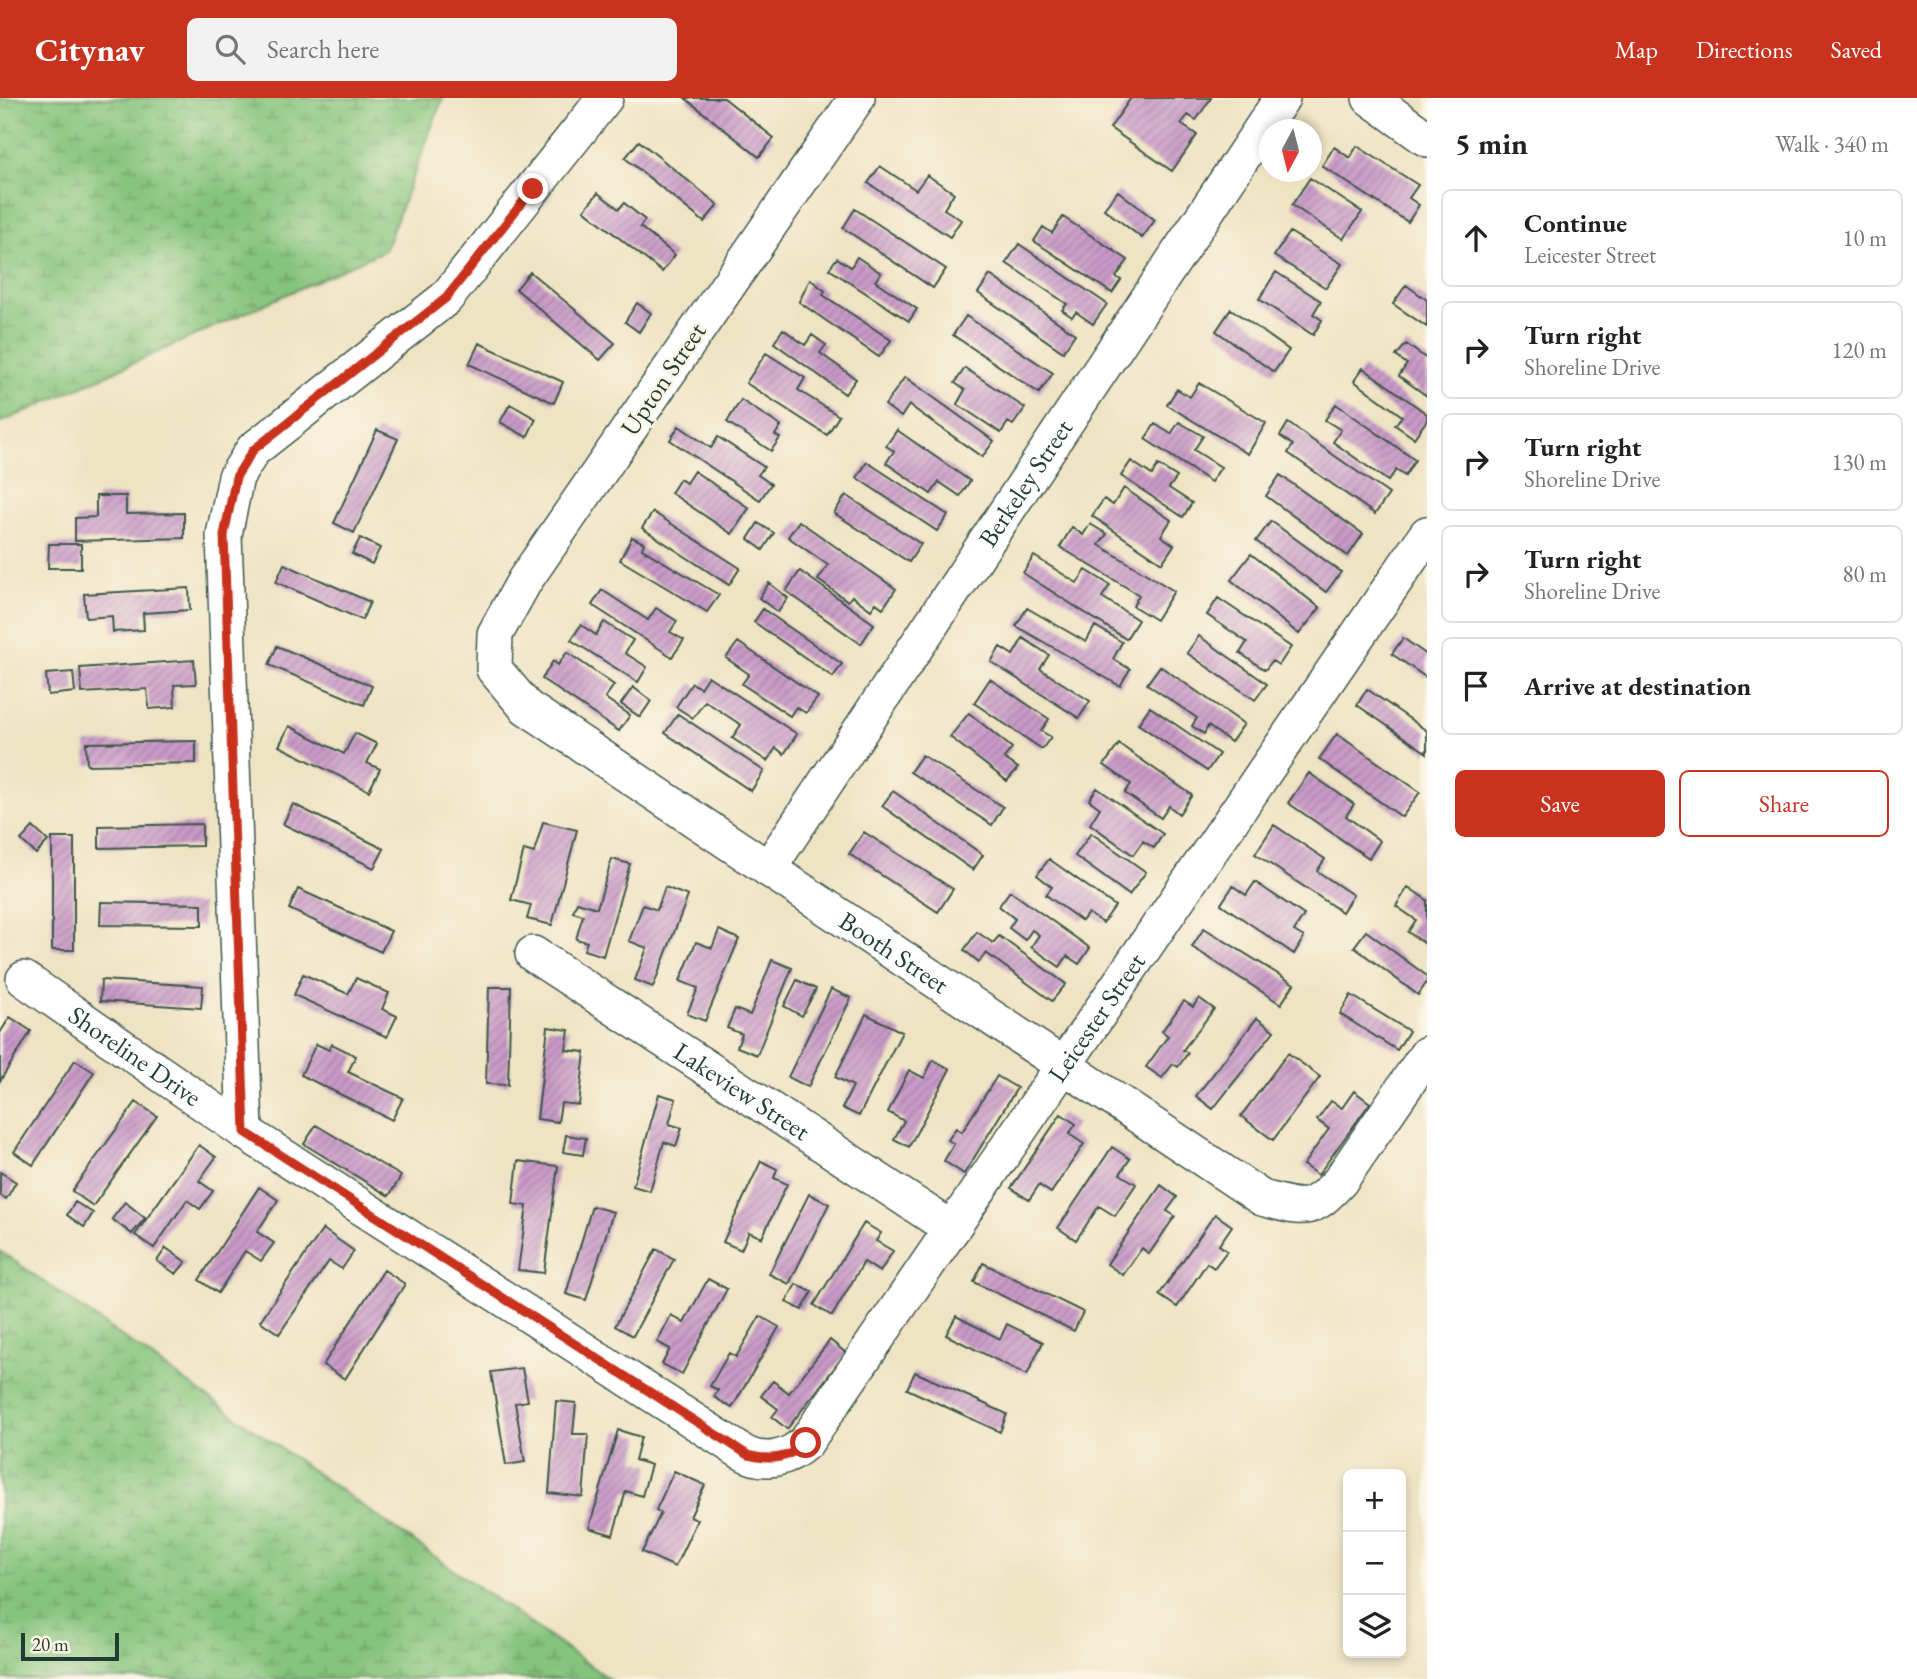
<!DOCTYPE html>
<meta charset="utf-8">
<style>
:root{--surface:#fff;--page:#f2f2f2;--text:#222;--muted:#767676;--line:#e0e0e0;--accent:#c8321e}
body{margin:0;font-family:"EB Garamond",serif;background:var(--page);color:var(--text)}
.controls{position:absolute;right:21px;bottom:21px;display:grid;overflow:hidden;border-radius:10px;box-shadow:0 4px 10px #0003}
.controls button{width:63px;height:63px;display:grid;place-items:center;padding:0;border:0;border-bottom:2px solid var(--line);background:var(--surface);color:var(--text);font:35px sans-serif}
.compass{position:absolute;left:1259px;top:21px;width:63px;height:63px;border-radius:50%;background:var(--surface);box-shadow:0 4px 10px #0003;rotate:187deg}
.scale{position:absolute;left:21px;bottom:18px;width:98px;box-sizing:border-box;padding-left:7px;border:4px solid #1f3d34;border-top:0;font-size:19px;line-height:24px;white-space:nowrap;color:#1f3d34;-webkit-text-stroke:5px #fcf5e5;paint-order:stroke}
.stop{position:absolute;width:21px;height:21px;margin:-16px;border:5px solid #c8321e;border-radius:50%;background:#fff}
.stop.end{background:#c8321e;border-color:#fff;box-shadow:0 2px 7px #0008}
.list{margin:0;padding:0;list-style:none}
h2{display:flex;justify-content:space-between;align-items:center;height:91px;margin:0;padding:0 28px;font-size:30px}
h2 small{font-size:23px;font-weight:400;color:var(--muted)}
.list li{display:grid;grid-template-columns:46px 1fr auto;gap:21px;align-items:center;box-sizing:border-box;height:98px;margin:0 14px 14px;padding:0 14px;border:2px solid var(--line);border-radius:10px}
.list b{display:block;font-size:26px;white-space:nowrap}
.list p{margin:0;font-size:23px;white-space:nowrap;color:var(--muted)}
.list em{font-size:23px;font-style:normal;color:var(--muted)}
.actions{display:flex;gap:14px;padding:21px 28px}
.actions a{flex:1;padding:16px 0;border:2px solid var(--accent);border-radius:10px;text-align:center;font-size:24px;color:var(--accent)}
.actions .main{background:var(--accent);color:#fff}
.icon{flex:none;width:38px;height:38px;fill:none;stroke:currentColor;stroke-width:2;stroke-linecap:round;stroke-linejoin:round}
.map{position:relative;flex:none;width:1427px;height:1581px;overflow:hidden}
header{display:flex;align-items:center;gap:42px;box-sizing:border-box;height:98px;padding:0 35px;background:var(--accent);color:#fff}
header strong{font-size:33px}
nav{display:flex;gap:38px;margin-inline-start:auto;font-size:24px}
.search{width:490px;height:63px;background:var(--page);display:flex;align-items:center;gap:18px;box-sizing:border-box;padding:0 24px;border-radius:10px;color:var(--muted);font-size:26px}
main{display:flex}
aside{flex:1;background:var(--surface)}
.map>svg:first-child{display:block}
.wetland{fill:url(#wetland-marsh);stroke:#528058;stroke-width:2}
.building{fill:url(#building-hatch)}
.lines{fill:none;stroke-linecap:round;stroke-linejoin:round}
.street-casing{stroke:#3e5649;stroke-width:38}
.street{stroke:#fff;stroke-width:35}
.route{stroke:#c8321e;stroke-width:9}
.labels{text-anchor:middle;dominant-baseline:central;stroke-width:5;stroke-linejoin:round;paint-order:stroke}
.street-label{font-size:26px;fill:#1f3d34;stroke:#fcf5e5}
</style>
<header>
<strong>Citynav</strong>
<div class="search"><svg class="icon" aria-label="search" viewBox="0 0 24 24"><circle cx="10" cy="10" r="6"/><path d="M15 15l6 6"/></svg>Search here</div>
<nav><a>Map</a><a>Directions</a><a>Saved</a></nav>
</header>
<main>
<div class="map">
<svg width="1427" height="1581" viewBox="0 0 1427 1581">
<defs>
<pattern id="wetland-marsh" width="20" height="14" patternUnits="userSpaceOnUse" patternTransform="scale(1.75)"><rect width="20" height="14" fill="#85c47c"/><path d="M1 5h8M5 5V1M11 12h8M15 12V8" fill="none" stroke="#6ca066"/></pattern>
<pattern id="building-hatch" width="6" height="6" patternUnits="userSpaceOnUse" patternTransform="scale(1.75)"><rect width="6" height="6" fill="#c99ac8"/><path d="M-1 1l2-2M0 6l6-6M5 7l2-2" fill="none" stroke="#a37fa3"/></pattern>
</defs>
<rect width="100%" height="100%" fill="#fcf5e5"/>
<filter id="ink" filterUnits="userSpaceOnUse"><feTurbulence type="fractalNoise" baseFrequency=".0143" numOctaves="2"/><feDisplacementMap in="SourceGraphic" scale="14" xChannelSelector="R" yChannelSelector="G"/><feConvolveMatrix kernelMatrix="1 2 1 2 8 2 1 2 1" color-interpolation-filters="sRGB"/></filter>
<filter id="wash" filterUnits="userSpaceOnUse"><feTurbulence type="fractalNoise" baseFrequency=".00686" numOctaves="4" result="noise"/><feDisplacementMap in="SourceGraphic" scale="28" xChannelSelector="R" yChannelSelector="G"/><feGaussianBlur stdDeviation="1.57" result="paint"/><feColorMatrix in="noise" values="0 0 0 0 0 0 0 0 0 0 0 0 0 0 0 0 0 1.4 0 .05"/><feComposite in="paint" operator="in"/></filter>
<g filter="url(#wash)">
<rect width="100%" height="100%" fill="#eee3c3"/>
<!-- wetland -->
<path class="wetland" d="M0 0H443L385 152 0 325Z
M0 1153 609 1581H0Z"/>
<g id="blocks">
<!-- building -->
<path class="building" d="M685 0H724L774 40 759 59Z
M1131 0H1211L1196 22 1188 17 1181 26 1197 37 1172 73 1110 30Z
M639 43 718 107 704 124 625 60Z
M1357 48 1418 87 1409 100 1419 107 1408 124 1322 68 1334 49 1350 60Z
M880 68 916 92 927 77 954 95 944 111 961 122 950 139 868 85Z
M1310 80 1362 114 1343 141 1292 107Z
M1118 93 1155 122 1142 140 1104 111Z
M598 95 619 111 624 105 645 122 640 129 675 157 662 174 584 112Z
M855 111 946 171 933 190 843 130Z
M1063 119 1128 162 1116 179 1121 182 1112 195 1034 143 1043 129 1052 135Z
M1290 134 1342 166 1326 190 1274 158Z
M1019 146 1107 206 1093 226 1076 214 1072 219 1062 212 1067 206 1006 165Z
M857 159 881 175 875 183 917 211 909 223 829 171 837 160 851 169Z
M530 174 615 245 600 262 516 191Z
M1276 174 1321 203 1313 216 1322 222 1313 237 1259 201Z
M990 177 1075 236 1063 254 978 195Z
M810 181 825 193 823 197 891 242 879 259 799 204Z
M1406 187 1427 202V229L1393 206Z
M637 205 651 215 639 234 625 224Z
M1231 211 1289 252 1274 274 1216 233Z
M966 218 1053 275 1039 295 953 237Z
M783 231 805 247 812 237 826 247 820 255 856 281 845 296 774 245Z
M479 245 563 284 554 305 469 266Z
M1406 246 1427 261V298L1399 278 1407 266 1396 258Z
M766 255 805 280 798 292 839 318 827 337 746 285Z
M965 270 1025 310 1013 327 1008 324 1001 335 957 306 965 292 955 285Z
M1363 270 1427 316V322L1414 340 1395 327 1402 318 1354 283Z
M905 279 994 343 982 359 909 307 901 319 885 307Z
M1199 285 1266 325 1248 356 1167 307 1177 291 1190 299Z
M741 302 781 328 775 337 780 340 771 353 727 324Z
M510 306 536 321 527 339 500 324Z
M1336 306 1415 362 1405 378 1396 372 1388 383 1333 344 1341 332 1325 322Z
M1179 324 1203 338 1194 352 1221 369 1211 384 1145 341 1155 326 1171 336Z
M1288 325 1389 396 1375 416 1288 355 1293 347 1280 338Z
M679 328 711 350 718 339 764 369 758 377 771 386 760 402 670 342Z
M377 332 398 341 354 435 334 425Z
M897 332 970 383 960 398 939 384 931 396 886 365 894 353 886 348Z
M1131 363 1152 377 1158 367 1177 379 1169 390 1192 405 1183 419 1121 378Z
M867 364 948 417 937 433 857 380Z
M694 373 749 410 732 436 671 395 680 381 686 385Z
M1280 377 1363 436 1348 458 1266 398Z
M1124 390 1171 422 1161 438 1174 447 1162 465 1092 418 1104 401 1113 407Z
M846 397 921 446 909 464 834 415Z
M96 398H126V416L184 415V440L75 443V420L96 419Z
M653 414 740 470 729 487 642 430Z
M799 423 896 491 883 510 876 505 871 512 852 498 848 503 818 482 828 467 788 439Z
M1271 423 1341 474 1326 494 1256 443Z
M758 425 774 435 763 452 748 441Z
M1090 426 1107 436 1099 447 1174 493 1156 522 1133 508 1139 497 1060 449 1072 429 1083 437Z
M632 439 644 445 642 451 719 497 707 514 620 462Z
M360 440 380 450 372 466 352 456Z
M49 446H81V470H48Z
M1251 456 1320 510 1299 536 1231 482Z
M1034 458 1077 485 1086 472 1110 487 1102 499 1138 522 1126 541 1023 475Z
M284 466 370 504 362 522 276 484Z
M800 473 874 526 861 546 786 493Z
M769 485 788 500 778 514 759 500Z
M189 490 190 512 143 515 144 532 113 534 112 518 86 520 84 496Z
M602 492 648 522 656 510 677 523 670 534 684 542 672 559 592 507Z
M1218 500 1291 549 1279 567 1272 563 1265 572 1240 555 1247 544 1207 517Z
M1027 510 1086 544 1095 528 1122 544 1113 561 1130 571 1120 588 1016 528Z
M763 511 842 566 833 579 754 524Z
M604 524 633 542 625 555 647 569 638 584 571 542 581 527 596 537Z
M1199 538 1267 586 1255 602 1187 555Z
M1023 540 1049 557 1040 571 1090 603 1079 620 991 564 1000 549 1013 557Z
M1403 540 1427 557V580L1392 556Z
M738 544 818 599 806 615 796 609 790 618 742 586 749 576 726 560Z
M277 548 372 588 364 607 269 567Z
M567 554 614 587 605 600 630 617 619 633 542 581 553 563 558 567Z
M194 562 196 586 174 587 175 609 149 611 147 591 82 595 80 570Z
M1160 568 1244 626 1231 644 1208 628 1204 636 1192 628 1197 620 1147 586Z
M73 574 75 594 48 597 46 576Z
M708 578 797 636 784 656 776 650 767 663 732 640 741 627 705 603 693 620 676 609 692 585 700 590Z
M990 581 1049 621 1041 633 1051 639 1042 651 974 605Z
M633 589 651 603 640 619 621 606Z
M1367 591 1427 633V655L1357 607Z
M1150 609 1219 656 1207 673 1138 626Z
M969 615 1012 650 1004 660 1018 670 1007 683 950 639Z
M678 616 764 673 751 693 665 635Z
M289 628 344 656 355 635 377 646 367 665 380 671 369 693 279 648Z
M1337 636 1420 694 1402 719 1319 661Z
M196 643V665L87 667 86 645Z
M1119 646 1192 697 1179 716 1169 708 1161 720 1125 695 1131 686 1104 667Z
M922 657 1003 709 992 727 910 674Z
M1309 675 1354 706 1346 718 1380 743 1369 760 1288 705Z
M1097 690 1163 736 1154 750 1143 743 1133 757 1090 726 1100 710 1089 702Z
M893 693 983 757 973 772 882 708Z
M293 706 384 751 374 770 283 726Z
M543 724 577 732 552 827 527 821 531 807 511 802 524 752 534 755Z
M202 726V748L99 750V728Z
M1274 727 1325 761 1317 773 1353 797 1342 814 1255 756Z
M33 729 48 743 36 756 21 742Z
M864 734 953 791 938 814 849 756Z
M1091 735 1146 774 1129 797 1075 758Z
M52 740H74V852H52Z
M612 761 630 766 603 858 584 852 587 844 576 841 583 817 573 814 577 804 597 810Z
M1049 761 1115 808 1103 825 1088 815 1082 823 1046 797 1052 789 1037 777Z
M1255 784 1304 817 1294 833 1304 839 1294 856 1221 806 1233 788 1246 797Z
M665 789 688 798 653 889 635 882 647 850 629 843 643 807 657 812Z
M1408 789 1427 802V847L1408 834 1416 822 1396 808Z
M298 791 391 833 381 854 289 811Z
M1010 793 1090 850 1079 866 1067 858 1060 869 1031 849 1039 837 1032 832 1025 842 1009 830 1015 821 999 808Z
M101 804 202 806V828L100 827Z
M1204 830 1294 886 1281 906 1192 849Z
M719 832 739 841 705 923 687 916 698 890 680 883 696 844 712 850Z
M1366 833 1427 878V884L1418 897 1354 849Z
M977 834 993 845 999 838 1066 886 1052 903 986 855 979 864 964 852Z
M772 862 792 870 757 957 737 949 742 936 727 930 735 911 750 917Z
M303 876 348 896 356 880 389 895 382 911 397 918 387 939 294 897Z
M101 882 203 888 201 910 100 903Z
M797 882 816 891 802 918 784 908Z
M489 889H511L508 987 486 986Z
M831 891 851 900 808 989 788 979Z
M1351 897 1409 933 1397 952 1340 916Z
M1199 900 1214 911 1183 952 1188 955 1178 969 1173 966 1162 980 1146 969 1168 938 1162 933 1184 903 1193 909Z
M866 916 902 934 859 1018 842 1010 853 988 835 979Z
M10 919 31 933 0 983V935Z
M1257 920 1274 933 1213 1011 1196 998Z
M548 929 569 932 566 952 585 954 579 1007 561 1005 558 1024 537 1021Z
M316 946 329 952 332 946 356 958 348 974 403 1000 392 1022 301 977Z
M1288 955 1320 979 1273 1042 1241 1018Z
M75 962 94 974 33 1067 14 1054Z
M933 962 950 971 909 1049 894 1041 904 1023 888 1014 909 972 924 980Z
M997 978 1017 990 964 1076 944 1063 954 1046 948 1042 956 1030 962 1034Z
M1354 993 1370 1005 1318 1077 1303 1067 1329 1031 1317 1022 1331 1003 1342 1010Z
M659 996 676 1001 669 1026 682 1030 676 1048 664 1044 650 1093 633 1088Z
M136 1004 157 1018 93 1108 72 1093Z
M1061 1016 1076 1026 1069 1036 1084 1046 1051 1095 1039 1087 1029 1102 1011 1090Z
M316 1027 401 1078 389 1098 304 1046Z
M566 1037 586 1040 583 1057 563 1054Z
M199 1047 216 1059 199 1083 213 1093 200 1111 187 1102 154 1150 135 1137Z
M1112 1049 1130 1061 1120 1076 1136 1086 1115 1118 1099 1108 1076 1142 1058 1130Z
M518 1063 558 1068 544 1175 518 1172 527 1108 513 1106Z
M761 1063 777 1071 774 1080 787 1086 762 1140 749 1134 741 1152 723 1144Z
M0 1074 16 1084 6 1101 0 1097Z
M1161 1087 1177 1099 1167 1113 1175 1118 1149 1156 1142 1150 1123 1177 1107 1166Z
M259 1089 278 1102 257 1134 274 1145 261 1163 245 1153 218 1195 199 1182Z
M809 1096 829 1106 789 1186 769 1176Z
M75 1104 93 1115 84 1129 67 1117Z
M125 1104 145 1120 132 1136 112 1121Z
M592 1108 613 1114 586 1202 566 1196Z
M1215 1116 1232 1128 1219 1147 1227 1153 1214 1170 1207 1165 1177 1209 1159 1197Z
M864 1125 881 1135 876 1143 893 1153 880 1174 864 1164 832 1218 814 1207Z
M323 1131 354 1153 342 1171 329 1163 279 1236 260 1223Z
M166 1150 186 1164 176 1176 157 1163Z
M656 1151 674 1161 633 1238 615 1228Z
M983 1165 1083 1214 1074 1233 974 1184Z
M384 1172 405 1186 345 1281 323 1267Z
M708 1181 727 1191 682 1276 662 1266 670 1251 657 1244 671 1217 684 1225Z
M796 1186 812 1194 802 1212 786 1204Z
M760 1218 779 1229 732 1310 714 1299 718 1292 710 1288 729 1255 736 1259Z
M956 1218 1000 1241 1007 1226 1043 1244 1027 1277 946 1237Z
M830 1242 846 1255 787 1331 772 1319 778 1311 761 1298 773 1283 789 1295Z
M522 1270 528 1303 515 1305 525 1364 506 1367 491 1274Z
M915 1274 1007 1316 1000 1334 907 1291Z
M556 1303 576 1305 573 1336H588L583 1399 549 1395Z
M618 1332 641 1339 635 1362 651 1367 642 1398 626 1393 613 1437 589 1430Z
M674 1373 705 1387 690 1419 697 1422 675 1469 642 1454 661 1415 656 1412Z"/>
</g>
</g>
<g filter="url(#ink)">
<use href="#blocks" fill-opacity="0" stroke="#3e5649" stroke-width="2"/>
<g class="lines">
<defs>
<g id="street">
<path id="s1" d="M857 0 525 482 495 536 494 571 526 609 1262 1100C1303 1111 1310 1116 1340 1083L1427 956"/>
<path d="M1370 0 1427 41"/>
<path id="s2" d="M768 771 1282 0"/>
<path id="s3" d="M533 856 952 1131"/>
<path id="s4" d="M24 881 245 1034 742 1354C764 1367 788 1361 806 1344L1427 436"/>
<path d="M245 1034 224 437 236 379 253 352 446 200 605 0"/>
</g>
</defs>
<!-- street casing -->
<use href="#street" class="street-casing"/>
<!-- street -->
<use href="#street" class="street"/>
</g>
</g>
<g class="lines" filter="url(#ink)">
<!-- route -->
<path class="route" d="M533 91 446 200 253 352 236 379 224 437 245 1034 748 1357C771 1363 788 1361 806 1345"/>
</g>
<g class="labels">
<!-- street labels -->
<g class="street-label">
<text transform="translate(663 281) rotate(-56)">Upton Street</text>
<text stroke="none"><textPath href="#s2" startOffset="464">Berkeley Street</textPath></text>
<text stroke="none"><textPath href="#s1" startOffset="1174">Booth Street</textPath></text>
<text stroke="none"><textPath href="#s4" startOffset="1444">Leicester Street</textPath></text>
<text stroke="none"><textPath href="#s4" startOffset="135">Shoreline Drive</textPath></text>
<text stroke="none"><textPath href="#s3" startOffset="250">Lakeview Street</textPath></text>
</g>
</g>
</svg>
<div class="controls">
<button>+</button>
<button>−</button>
<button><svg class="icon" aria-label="layers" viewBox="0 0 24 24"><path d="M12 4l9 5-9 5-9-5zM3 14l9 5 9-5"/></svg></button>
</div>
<svg class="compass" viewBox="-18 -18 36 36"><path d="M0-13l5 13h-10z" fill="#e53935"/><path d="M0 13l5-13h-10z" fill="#767676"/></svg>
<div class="scale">20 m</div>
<div class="stop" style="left:806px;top:1345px"></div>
<div class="stop end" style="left:533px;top:91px"></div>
</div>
<aside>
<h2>5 min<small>Walk · 340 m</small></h2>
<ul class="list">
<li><svg class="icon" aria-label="ahead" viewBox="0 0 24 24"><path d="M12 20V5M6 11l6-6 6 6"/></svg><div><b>Continue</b><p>Leicester Street</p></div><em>10 m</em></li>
<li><svg class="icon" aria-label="right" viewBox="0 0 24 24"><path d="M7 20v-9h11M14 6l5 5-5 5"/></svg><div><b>Turn right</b><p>Shoreline Drive</p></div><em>120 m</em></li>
<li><svg class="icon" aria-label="right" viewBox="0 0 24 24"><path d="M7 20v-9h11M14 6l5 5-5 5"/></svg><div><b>Turn right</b><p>Shoreline Drive</p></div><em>130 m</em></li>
<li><svg class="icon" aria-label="right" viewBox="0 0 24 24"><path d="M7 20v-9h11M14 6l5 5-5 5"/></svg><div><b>Turn right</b><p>Shoreline Drive</p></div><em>80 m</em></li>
<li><svg class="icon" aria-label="arrive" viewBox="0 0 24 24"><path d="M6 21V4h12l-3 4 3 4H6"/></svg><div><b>Arrive at destination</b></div></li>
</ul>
<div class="actions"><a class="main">Save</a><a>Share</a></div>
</aside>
</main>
